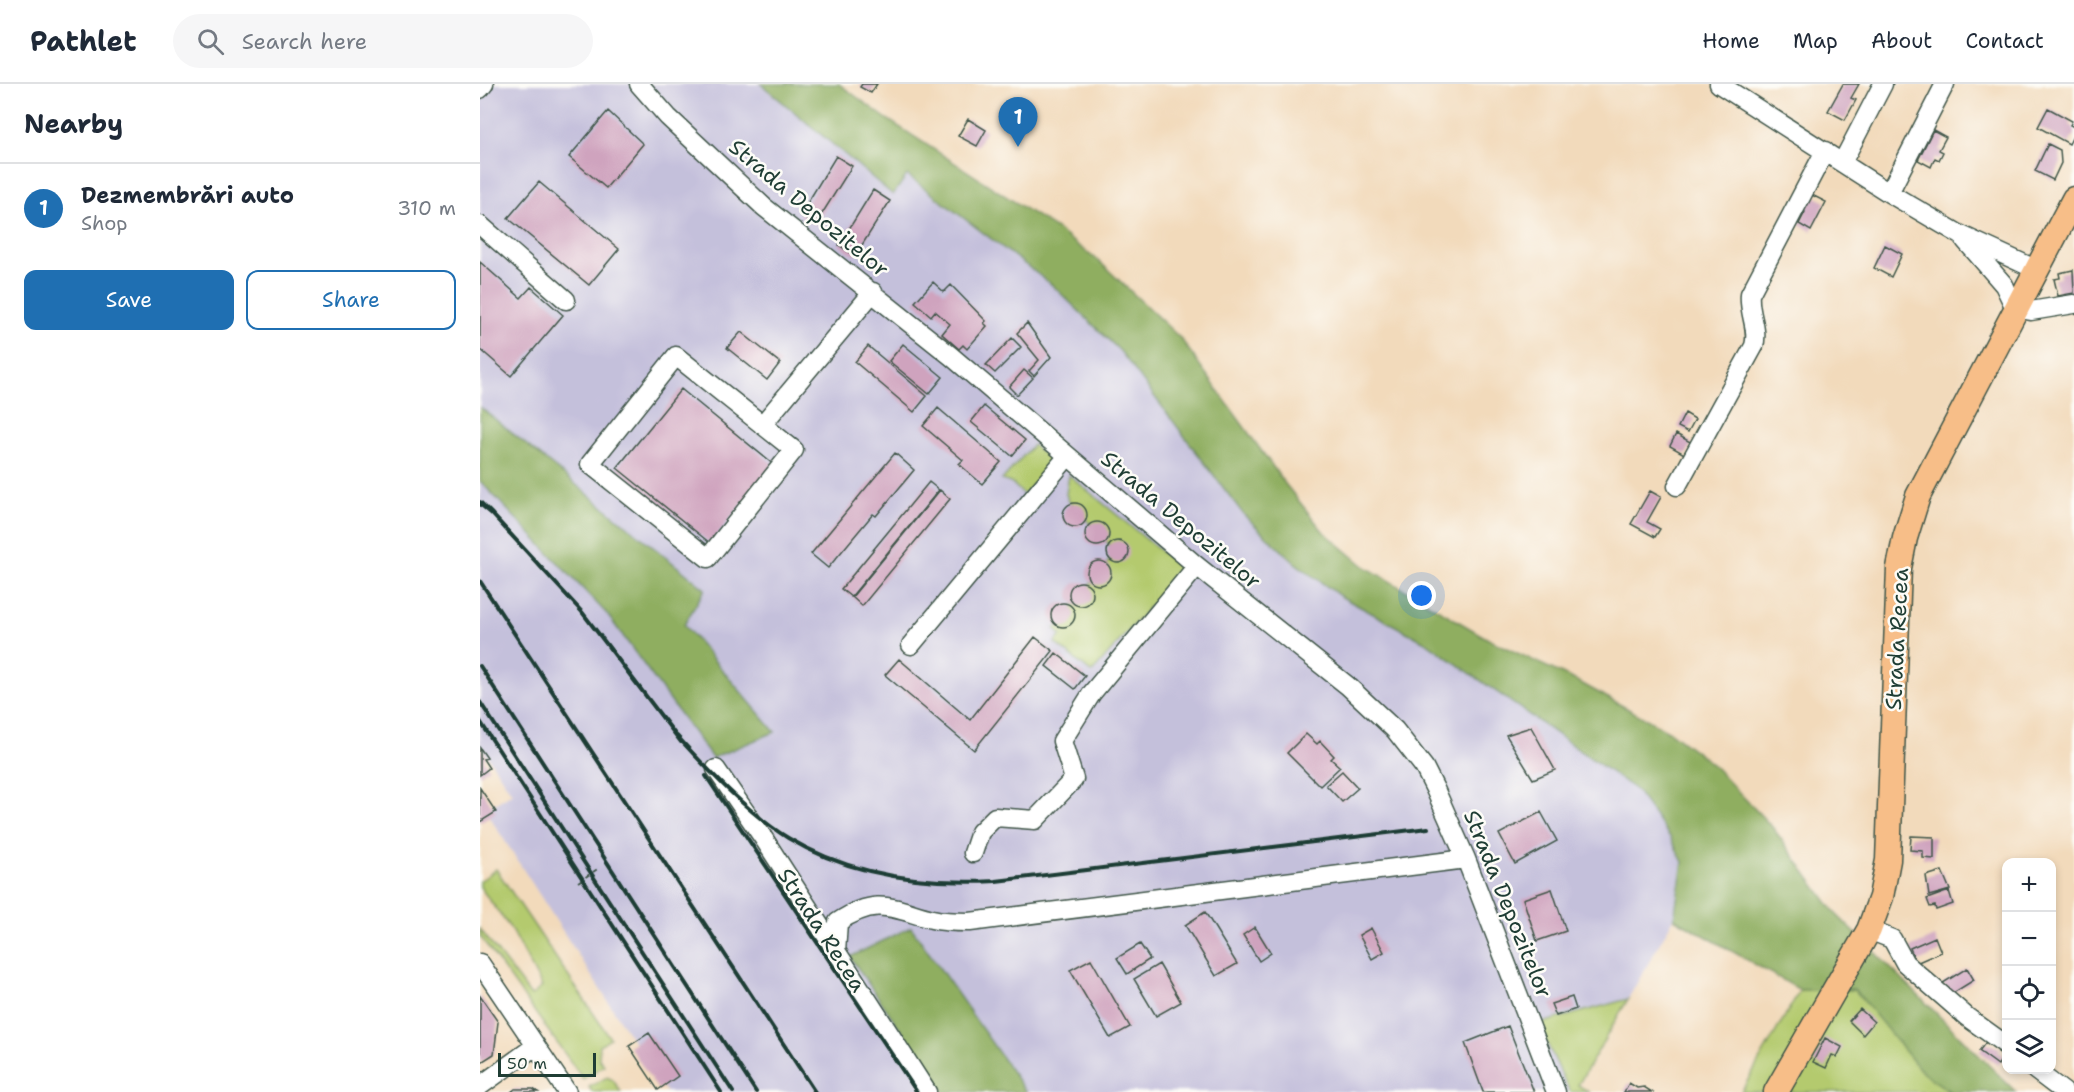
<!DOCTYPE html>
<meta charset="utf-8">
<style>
:root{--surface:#fff;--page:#f6f6f7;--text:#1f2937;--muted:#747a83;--line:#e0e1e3;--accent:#1f6fb2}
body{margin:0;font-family:"Shantell Sans",sans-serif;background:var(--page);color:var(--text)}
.controls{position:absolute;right:18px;bottom:18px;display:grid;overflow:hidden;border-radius:12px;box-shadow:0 3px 9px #0003}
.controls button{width:54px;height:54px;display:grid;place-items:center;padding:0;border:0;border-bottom:2px solid var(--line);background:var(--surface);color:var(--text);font:30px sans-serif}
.scale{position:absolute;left:18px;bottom:15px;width:98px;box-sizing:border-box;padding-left:6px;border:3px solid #1f3d34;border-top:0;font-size:16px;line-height:21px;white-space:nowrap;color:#1f3d34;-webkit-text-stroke:4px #fdfcf7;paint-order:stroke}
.you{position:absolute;left:942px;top:512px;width:21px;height:21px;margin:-15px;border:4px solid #fff;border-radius:50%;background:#1a73e8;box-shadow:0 0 0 9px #1a73e833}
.badge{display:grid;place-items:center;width:39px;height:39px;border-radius:50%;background:var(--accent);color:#fff;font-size:20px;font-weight:700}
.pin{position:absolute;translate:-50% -50px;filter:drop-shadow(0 2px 3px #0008)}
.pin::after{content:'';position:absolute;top:32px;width:21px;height:18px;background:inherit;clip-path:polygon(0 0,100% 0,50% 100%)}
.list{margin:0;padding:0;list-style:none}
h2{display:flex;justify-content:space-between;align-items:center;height:78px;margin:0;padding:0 24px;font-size:26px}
h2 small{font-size:20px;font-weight:400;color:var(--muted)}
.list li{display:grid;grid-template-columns:39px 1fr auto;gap:18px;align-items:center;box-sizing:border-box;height:90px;padding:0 24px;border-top:2px solid var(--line)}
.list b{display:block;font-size:22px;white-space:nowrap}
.list p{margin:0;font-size:20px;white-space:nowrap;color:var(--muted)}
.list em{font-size:20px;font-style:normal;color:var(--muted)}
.actions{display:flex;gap:12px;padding:18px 24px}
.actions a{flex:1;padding:14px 0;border:2px solid var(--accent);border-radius:12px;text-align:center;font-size:21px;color:var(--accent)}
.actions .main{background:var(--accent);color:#fff}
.icon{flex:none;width:33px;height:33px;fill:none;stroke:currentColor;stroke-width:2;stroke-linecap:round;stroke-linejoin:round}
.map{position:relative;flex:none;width:1594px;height:1008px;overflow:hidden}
header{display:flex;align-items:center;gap:36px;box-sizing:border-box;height:84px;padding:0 30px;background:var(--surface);border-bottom:2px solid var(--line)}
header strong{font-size:28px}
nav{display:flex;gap:33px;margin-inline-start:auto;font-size:21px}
.search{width:420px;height:54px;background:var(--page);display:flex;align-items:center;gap:15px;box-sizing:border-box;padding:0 21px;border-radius:33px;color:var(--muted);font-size:22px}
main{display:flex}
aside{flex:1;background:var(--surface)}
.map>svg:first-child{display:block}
.industrial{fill:#c4c0db}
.green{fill:#b4ca6e;stroke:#6a8451;stroke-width:1.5}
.forest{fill:#8fae61;stroke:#57764a;stroke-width:1.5}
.building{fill:#cfa3be}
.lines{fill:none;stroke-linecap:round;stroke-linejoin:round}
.minor-casing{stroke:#3f5548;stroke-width:21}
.major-casing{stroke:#3f5548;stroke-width:27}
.path{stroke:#3f5548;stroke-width:2;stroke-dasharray:4.5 4.5;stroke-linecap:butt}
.minor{stroke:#fff;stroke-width:18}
.major{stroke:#f7be88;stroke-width:24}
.rail{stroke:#1f3d34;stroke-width:4}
.labels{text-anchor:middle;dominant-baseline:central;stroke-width:5;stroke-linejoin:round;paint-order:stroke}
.street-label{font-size:22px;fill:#1f3d34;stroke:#fdfcf7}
</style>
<header>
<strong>Pathlet</strong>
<div class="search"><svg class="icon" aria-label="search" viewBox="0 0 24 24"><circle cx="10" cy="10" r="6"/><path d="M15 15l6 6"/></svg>Search here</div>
<nav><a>Home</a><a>Map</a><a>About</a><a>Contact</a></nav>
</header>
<main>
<aside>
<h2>Nearby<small></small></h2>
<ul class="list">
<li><span class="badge">1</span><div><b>Dezmembrări auto</b><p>Shop</p></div><em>310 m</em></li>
</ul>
<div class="actions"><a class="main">Save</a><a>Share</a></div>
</aside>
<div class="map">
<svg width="1594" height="1008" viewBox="0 0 1594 1008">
<rect width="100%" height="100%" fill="#fdfcf7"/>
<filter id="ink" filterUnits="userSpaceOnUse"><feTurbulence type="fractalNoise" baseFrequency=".0167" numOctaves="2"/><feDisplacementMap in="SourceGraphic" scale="12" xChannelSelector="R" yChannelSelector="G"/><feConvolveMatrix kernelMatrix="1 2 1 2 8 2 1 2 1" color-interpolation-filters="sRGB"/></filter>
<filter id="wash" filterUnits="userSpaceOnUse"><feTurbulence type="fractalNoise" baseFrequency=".008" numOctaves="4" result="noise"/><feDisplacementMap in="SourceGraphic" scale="24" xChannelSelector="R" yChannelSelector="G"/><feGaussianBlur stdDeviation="1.35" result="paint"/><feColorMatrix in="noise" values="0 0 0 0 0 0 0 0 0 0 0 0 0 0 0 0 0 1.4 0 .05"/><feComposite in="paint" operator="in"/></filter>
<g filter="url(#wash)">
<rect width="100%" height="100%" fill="#f2dabb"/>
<!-- industrial -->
<path class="industrial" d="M0 0H281L413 111 426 91 572 201 640 267 764 431 815 479 860 512 947 559 1157 706 1190 753 1203 779 1194 834 1148 915 1058 940 1090 1008H546L431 843 371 874 464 1008H186L5 726 32 709 0 661V397L127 530 232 674 294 647 204 541 224 505 0 323Z"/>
<!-- green -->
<path class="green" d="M553 361 573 377 544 411 533 400 522 396Z
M589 391 702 485 612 589 575 559 581 551 575 545 636 468 588 416 586 410Z
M16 785 130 954 120 961 119 975 124 981 103 995 0 852V845L51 912 62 903 33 848 0 803V797Z
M1320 906H1376L1443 989 1471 1008H1261Z
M1148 915 1098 1001 1109 1008H1090L1058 940Z
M127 993 133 996 141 1008H112L109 1003Z"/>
<!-- forest -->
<path class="forest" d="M281 0H359L407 35 575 144 621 179 701 255 806 401 843 447 884 482 1010 556 1099 598 1190 648 1231 679 1293 744 1356 830 1536 1008H1471L1443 989 1374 905 1320 906 1194 834 1203 778 1190 753 1156 706 947 559 860 512 815 479 764 431 640 267 572 201 427 91 413 111Z
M0 323 225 505 204 541 295 648 232 674 127 530 0 397Z
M431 843 546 1008H464L370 873Z"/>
<g id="blocks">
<!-- building -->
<path class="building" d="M382 0H397L391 9 380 3Z
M1363 0H1379L1371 14 1376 16 1365 36 1348 27Z
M1568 24 1592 37 1590 41 1594 43V50L1589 60 1558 43Z
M128 27 163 60 126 104 89 73Z
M488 35 506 46 497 62 478 52Z
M1453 46 1466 53 1459 66 1463 68 1459 76 1455 74 1451 83 1438 76Z
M1568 60 1580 66 1581 79 1573 96 1555 87Z
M356 72 372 82 335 141 320 131Z
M59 98 139 165 109 201 28 134Z
M393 106 410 117 375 172 359 161Z
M1330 110 1346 118 1331 147 1319 140 1325 128 1322 126Z
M1405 161 1422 170 1411 193 1394 184Z
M0 178 41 214 51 203 83 231 31 292 0 265Z
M1593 186 1594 209 1578 212 1574 195 1580 194 1579 189Z
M453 198 464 208 471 201 506 237 504 239 507 242 487 265 483 261 479 265 462 250 470 240 455 227 451 232 435 218Z
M547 239 571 273 554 292 549 287 559 276 537 249Z
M261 248 300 279 287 296 247 264Z
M532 254 541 263 515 289 506 281Z
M423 260 463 293 449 310 409 277Z
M388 262 447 312 434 328 375 278Z
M544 286 553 294 537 311 529 303Z
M201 305 294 381 230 459 137 384Z
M504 322 545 356 532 372 491 338Z
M458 324 521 378 502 400 479 380 483 376 443 342Z
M1205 329 1215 335 1208 348 1198 343Z
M1196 350 1212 359 1206 371 1190 362Z
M415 369 434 386 396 432 393 430 348 484 331 470Z
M449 398 459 406 371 513 361 505Z
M460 406 470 415 382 522 372 513Z
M1170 407 1181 413 1167 438 1180 445 1175 453 1151 440Z
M583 431a12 12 0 1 1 24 0a12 12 0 1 1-24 0Z
M605 450a12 12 0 1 1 24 0a12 12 0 1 1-24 0Z
M627 468a11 11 0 1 1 22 0a11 11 0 1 1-22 0Z
M607 489a12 12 0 1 1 24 0a12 12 0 1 1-24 0Z
M589 510a12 12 0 1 1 24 0a12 12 0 1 1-24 0Z
M571 531a12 12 0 1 1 24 0a12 12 0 1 1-24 0Z
M555 553 573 567 494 666 405 591 419 575 490 636Z
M576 569 605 592 595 605 566 582Z
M1051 643 1075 686 1053 695 1026 651Z
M826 650 837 660 840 657 854 672 851 675 860 683 840 702 807 669Z
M0 664 7 674 3 675 9 684 0 691Z
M862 687 878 704 862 718 846 701Z
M0 704 16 728 0 738Z
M1061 728 1077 757 1035 780 1019 750Z
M1431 752 1454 753V775L1443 774V767L1430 766Z
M1462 787 1470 806 1449 812 1446 792Z
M1072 805 1086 847 1057 857 1043 815Z
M1469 807 1473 820 1456 826 1455 822 1450 823 1447 815Z
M725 828 757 880 736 892 705 841Z
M775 843 791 869 779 877 763 851Z
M891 844 904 868 892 875 879 851Z
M1455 853 1461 868 1436 879 1430 864Z
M660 860 670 875 647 890 637 874Z
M611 875 650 943 630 954 590 886Z
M679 880 701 918 676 932 654 895Z
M1487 884 1494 896 1470 911 1463 899Z
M0 912 18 938 14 970 0 979Z
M1092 913 1096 925 1076 932 1071 920Z
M1380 925 1394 938 1383 951 1369 937Z
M1028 942 1054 1008H1003L985 959Z
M169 949 198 992 178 1006 149 962Z
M1345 954 1362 963 1357 973 1352 971 1346 984 1333 978Z
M1506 958 1521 965 1518 968 1524 972 1518 981 1499 967Z
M1149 999 1157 1004 1164 1003 1172 1008H1144Z
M35 1005H53L58 1008H31Z"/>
</g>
</g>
<g filter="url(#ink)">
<use href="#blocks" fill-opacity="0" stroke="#3f5548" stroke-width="1.5"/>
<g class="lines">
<defs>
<path id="minor" d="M159 0 188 33 284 123 471 272 717 482 868 602 915 646 944 683 955 705 986 775 1076 1008
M1239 0 1409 109 1479 150 1555 185
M0 5 4 0
M1363 77 1403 0
M1409 109 1465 0
M0 141 86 216
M1485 156 1524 201 1535 224 1551 227 1594 220
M196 272 314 366 228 474 110 380Z
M282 341 393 208
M1197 402 1274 262C1279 244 1268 229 1270 210L1345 67
M431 561 588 372
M236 685 284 755 447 1008
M493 769 500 748 515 733 555 736 594 695 582 657 612 609 717 482
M1389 846 1412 855 1425 879 1487 933 1526 961
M356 868 358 838C397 812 411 824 452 835 464 838 478 838 490 838L986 775
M0 879 87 1008
M1555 986 1584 1008
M0 1002 54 963"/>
<path id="major" d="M1296 1008 1389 846 1401 813 1408 776 1419 484 1425 454 1438 412 1594 115"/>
</defs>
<!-- minor casing -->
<use href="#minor" class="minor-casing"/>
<!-- major casing -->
<use href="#major" class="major-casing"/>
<!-- path -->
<path class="path" d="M98 798 119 784"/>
<!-- minor -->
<use href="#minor" class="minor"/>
<!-- major -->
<use href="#major" class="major"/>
<!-- rail -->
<path class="rail" d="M0 418 12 430 0 420
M12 430 102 528 201 658
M0 497 335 1008
M0 582 276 1008
M0 618 253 1008
M0 637 241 1008
M197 652C228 686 269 730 308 754 371 792 444 801 516 797L948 744
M226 692 437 1008"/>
</g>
</g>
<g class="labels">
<!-- street labels -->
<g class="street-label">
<text transform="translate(329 124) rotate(40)">Strada Depozitelor</text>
<text transform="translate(701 436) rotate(40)">Strada Depozitelor</text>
<text transform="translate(1417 555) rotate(-87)">Strada Recea</text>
<text transform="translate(1028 820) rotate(68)">Strada Depozitelor</text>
<text transform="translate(342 846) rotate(57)">Strada Recea</text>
</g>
</g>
</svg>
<div class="controls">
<button>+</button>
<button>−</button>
<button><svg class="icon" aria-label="locate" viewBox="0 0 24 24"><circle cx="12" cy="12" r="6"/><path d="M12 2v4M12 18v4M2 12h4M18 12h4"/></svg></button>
<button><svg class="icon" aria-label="layers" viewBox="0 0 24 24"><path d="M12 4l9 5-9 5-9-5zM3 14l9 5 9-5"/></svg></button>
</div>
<div class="scale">50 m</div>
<div class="you"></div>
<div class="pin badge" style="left:538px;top:63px">1</div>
</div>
</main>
